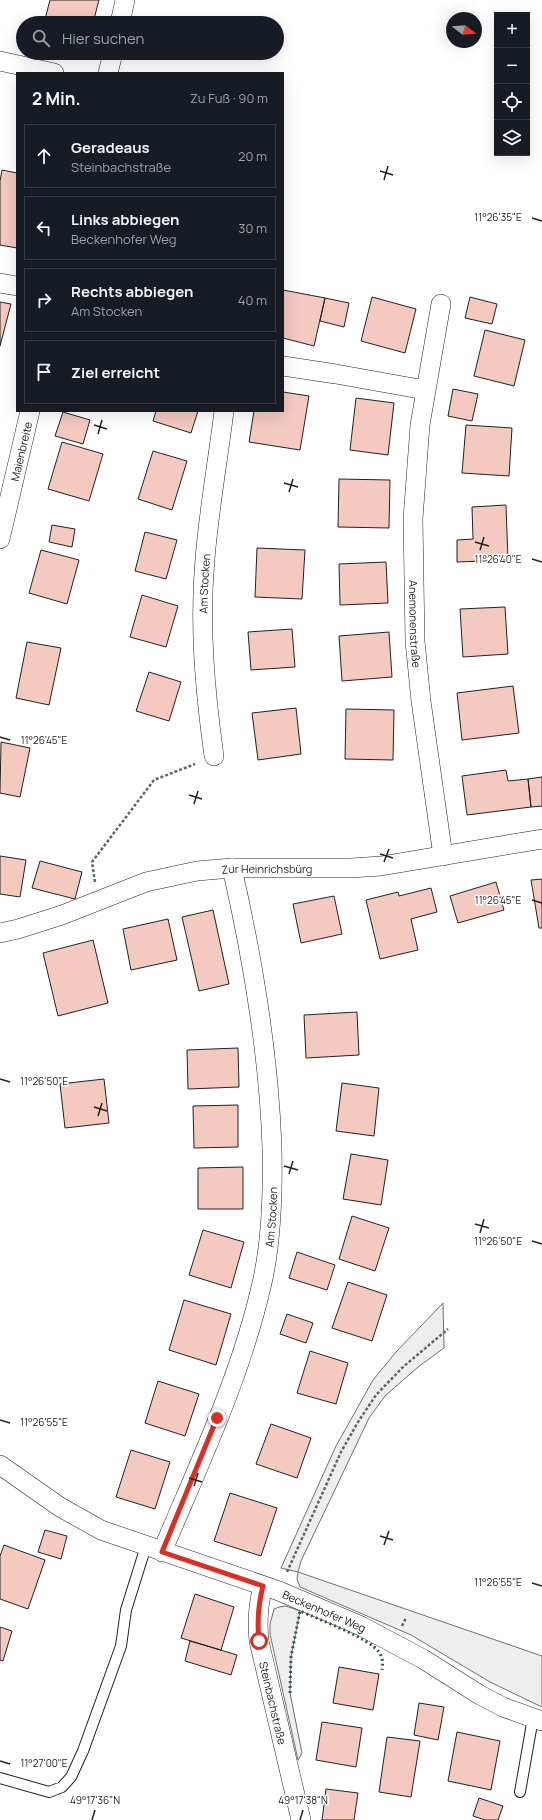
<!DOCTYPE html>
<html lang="de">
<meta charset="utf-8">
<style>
:root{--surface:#171b24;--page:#20242c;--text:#f1f3f6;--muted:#9ea1a6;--line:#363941}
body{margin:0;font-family:Manrope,sans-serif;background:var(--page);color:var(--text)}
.controls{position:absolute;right:12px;top:12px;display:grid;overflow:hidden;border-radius:0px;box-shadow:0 4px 16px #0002}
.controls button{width:36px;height:36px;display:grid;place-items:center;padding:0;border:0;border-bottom:1px solid var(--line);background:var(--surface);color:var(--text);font:20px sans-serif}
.compass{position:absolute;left:446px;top:12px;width:36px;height:36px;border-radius:50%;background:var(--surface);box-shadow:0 4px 16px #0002;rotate:107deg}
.stop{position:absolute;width:12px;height:12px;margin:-9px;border:3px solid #d93025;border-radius:50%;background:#fff}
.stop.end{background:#d93025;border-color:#fff;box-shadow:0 1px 4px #0008}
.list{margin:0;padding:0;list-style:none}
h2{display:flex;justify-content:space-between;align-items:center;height:52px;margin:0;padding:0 16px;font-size:17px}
h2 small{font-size:13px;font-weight:400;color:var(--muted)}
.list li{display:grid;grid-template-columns:26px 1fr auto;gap:12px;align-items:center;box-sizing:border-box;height:64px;margin:0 8px 8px;padding:0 8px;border:1px solid var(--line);border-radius:0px}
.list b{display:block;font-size:15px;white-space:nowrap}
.list p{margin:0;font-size:13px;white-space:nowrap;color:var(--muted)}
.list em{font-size:13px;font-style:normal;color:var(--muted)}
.icon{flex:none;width:22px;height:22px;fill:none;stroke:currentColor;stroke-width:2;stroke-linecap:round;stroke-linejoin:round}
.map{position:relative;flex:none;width:542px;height:1820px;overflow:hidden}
.search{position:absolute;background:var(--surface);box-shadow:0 4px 16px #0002;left:16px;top:16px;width:268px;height:44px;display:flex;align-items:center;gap:10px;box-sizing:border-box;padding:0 14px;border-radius:22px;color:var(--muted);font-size:15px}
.panel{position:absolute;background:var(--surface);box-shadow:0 4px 16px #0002;left:16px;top:72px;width:268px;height:340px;border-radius:0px}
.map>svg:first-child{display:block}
.green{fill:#eee;stroke:#6f6f6f}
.building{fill:#f3c9c0;stroke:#222}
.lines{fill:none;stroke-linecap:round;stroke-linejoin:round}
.service-casing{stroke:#222;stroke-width:12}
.minor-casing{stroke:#222;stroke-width:20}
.path{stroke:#646464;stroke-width:2.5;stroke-dasharray:3 2;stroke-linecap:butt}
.service{stroke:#fff;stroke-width:10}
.minor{stroke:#fff;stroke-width:19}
.hedge{stroke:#2f5e38;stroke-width:3;stroke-dasharray:2 3;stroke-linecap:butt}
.route{stroke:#d93025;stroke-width:5}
.ticks{fill:none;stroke:#222;stroke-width:1.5}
.labels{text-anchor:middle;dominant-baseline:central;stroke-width:3;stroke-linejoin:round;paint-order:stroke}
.street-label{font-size:11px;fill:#222;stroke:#fff}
.ticks-label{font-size:10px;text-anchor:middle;fill:#222;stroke:#fff;stroke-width:3;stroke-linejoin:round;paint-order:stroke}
</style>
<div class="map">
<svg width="542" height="1820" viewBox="0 0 542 1820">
<rect width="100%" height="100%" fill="#fff"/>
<!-- green -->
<path class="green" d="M443 1303 444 1348 418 1367 385 1396 369 1418 301 1561 298 1572 542 1656V1707L490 1682 411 1635 300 1587 297 1579 298 1572 281 1568 336 1446 373 1380 396 1352Z
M286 1606 300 1611 291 1657 290 1693 302 1753 298 1760 270 1634V1624L274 1609 279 1607Z"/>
<!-- building -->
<path class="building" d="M50 0H99L93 23H44Z
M2 170 17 173V248L0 245V181Z
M283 290 325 298 314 346 283 338Z
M372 297 416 309 405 353 361 341Z
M470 297 497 304 492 324 465 318Z
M325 298 349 303 344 327 320 321Z
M0 302 11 304 0 346Z
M485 330 525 340 514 386 474 376Z
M453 389 478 394 472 421 448 416Z
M283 392 309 396 300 450 249 442 254 411H283Z
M356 398 394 403 388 455 350 450Z
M156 411H198L191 433 153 421Z
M63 412 90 420 83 444 55 436Z
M466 425 512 428 509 476 462 473Z
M62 442 103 454 89 501 48 489Z
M153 451 187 461 172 510 138 499Z
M339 479 390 480 389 528 338 527Z
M506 505 508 560 457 562V540L473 539 472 507Z
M52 525 75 529 72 547 49 542Z
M145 532 177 540 166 579 135 571Z
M257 548 305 550 302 599 255 597Z
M41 550 79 560 67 604 29 593Z
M386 562 388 603 340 605 339 564Z
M142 595 178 606 166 647 130 637Z
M505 607 508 654 463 657 460 609Z
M292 629 295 667 251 670 248 632Z
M389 632 392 677 342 681 339 636Z
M27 642 61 648 49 705 16 698Z
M149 672 181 682 169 721 136 711Z
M513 686 519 733 462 740 457 693Z
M296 708 301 754 258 760 252 713Z
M346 709 394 710 393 760 345 759Z
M1 742 30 748 20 797 0 793Z
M506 770 508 781 528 779 531 807 467 815 462 776Z
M542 777V806L531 807 528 779Z
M0 856 26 860 20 897 0 894Z
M40 861 82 872 75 899 32 888Z
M542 879V928H539L531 880Z
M496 882 504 910 458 923 450 896Z
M431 888 437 912 411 919 418 950 380 959 366 900 398 892 399 896Z
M334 896 342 934 301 943 293 904Z
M213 910 229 984 199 991 182 917Z
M168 919 177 960 131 970 123 929Z
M93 940 108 1003 58 1016 43 953Z
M357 1012 359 1055 306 1058 304 1015Z
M238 1048 239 1087 188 1089 187 1050Z
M104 1079 109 1123 65 1128 60 1084Z
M342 1083 379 1088 374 1136 336 1131Z
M238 1105V1147L194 1148 193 1106Z
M351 1154 388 1160 381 1205 343 1199Z
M243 1167V1209H198V1168Z
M352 1216 389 1228 375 1271 339 1259Z
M203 1230 244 1242 231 1288 189 1275Z
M297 1252 335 1265 327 1290 289 1278Z
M348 1282 387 1295 372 1341 332 1328Z
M184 1300 231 1314 216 1365 169 1350Z
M287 1314 313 1323 306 1343 280 1334Z
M310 1351 348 1363 336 1404 297 1393Z
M158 1381 199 1394 185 1436 145 1423Z
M271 1424 311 1438 297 1478 256 1464Z
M131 1450 170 1462 155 1509 116 1497Z
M230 1493 277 1508 261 1556 214 1541Z
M45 1530 67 1536 61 1559 38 1552Z
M4 1545 45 1560 28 1609 0 1599V1556Z
M195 1594 234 1607 221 1650 181 1638Z
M0 1627 12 1631 3 1661 0 1660Z
M190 1641 237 1655 231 1675 185 1661Z
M339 1667 379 1674 373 1710 333 1703Z
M419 1703 444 1707 438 1740 414 1735Z
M322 1722 362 1728 356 1767 316 1760Z
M457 1732 500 1741 491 1790 448 1781Z
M387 1737 420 1741 411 1797 379 1792Z
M326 1789 358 1793 354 1820H322Z
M479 1798 503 1806 498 1820H485L473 1816Z"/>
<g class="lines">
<defs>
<path id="service" d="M0 1778 49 1792 62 1787 71 1777 83 1751 121 1646 126 1610 146 1546
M520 1792 533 1718"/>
<g id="minor">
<path d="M120 23 125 0"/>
<path d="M0 61 54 73"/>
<path d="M108 73 113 53"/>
<path d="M0 283 17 286"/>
<path id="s1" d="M441 304 420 425 413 519 415 641 421 701 443 856"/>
<path d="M283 366 336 374 425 390"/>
<path id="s2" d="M0 539 30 411"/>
<path id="s3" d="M214 756C205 691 199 625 205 559 209 509 218 460 224 411"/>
<path id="s4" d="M0 933 18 929 62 915 146 882 197 871 232 868H351L381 866 542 839"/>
<path id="s5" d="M0 1465 60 1507 101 1530 279 1591 361 1626 423 1659 480 1695 503 1707 542 1721"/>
<path id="s6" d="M162 1552C199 1464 241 1376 262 1283 272 1239 273 1193 272 1148 269 1054 253 960 232 868"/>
<path id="s7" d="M263 1586C258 1605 257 1622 259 1641L301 1820"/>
</g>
</defs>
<!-- service casing -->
<use href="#service" class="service-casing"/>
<!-- minor casing -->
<use href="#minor" class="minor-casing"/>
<!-- path -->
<path class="path" d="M95 882 92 862 154 780 195 764
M287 1572 341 1452 358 1422 376 1395 403 1367 448 1329
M402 1626 406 1618"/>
<!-- service -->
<use href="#service" class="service"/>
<!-- minor -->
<use href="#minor" class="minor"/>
<!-- hedge -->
<path class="hedge" d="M290 1693 291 1657 300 1611C318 1619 369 1638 379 1652 383 1658 383 1663 382 1670"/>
</g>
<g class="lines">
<!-- route -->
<path class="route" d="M217 1418 162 1552 263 1586C258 1605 257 1622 259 1641"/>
</g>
<!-- ticks -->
<path class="ticks" d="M380 171 393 175M384 180 388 166M532 218 542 221M94 425 107 429M98 434 102 420M284 483 298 487M289 492 293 479M475 542 489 546M480 550 484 537M532 559 542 562M0 737 10 740M189 795 202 799M194 804 198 791M380 854 393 858M384 862 389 849M532 900 542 903M0 1079 10 1082M94 1107 107 1111M98 1116 102 1103M284 1166 298 1170M289 1174 293 1161M475 1224 489 1228M480 1233 484 1219M532 1241 542 1244M0 1420 10 1423M189 1478 202 1482M194 1486 198 1473M380 1536 393 1540M384 1545 389 1531M532 1583 542 1586M0 1761 10 1764M92 1820 95 1810M300 1820 303 1810"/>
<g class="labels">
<!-- street labels -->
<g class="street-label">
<text stroke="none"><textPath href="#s2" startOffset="90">Maienbreite</textPath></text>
<text stroke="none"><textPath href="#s3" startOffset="173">Am Stocken</textPath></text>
<text stroke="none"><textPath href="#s1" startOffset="322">Anemonenstraße</textPath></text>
<text stroke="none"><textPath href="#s4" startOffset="277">Zur Heinrichsbürg</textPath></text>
<text stroke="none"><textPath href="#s6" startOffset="354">Am Stocken</textPath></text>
<text stroke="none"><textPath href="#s5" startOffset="358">Beckenhofer Weg</textPath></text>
<text stroke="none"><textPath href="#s7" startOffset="119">Steinbachstraße</textPath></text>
</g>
</g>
<g class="ticks-label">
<text x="498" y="221">11°26'35"E</text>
<text x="498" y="563">11°26'40"E</text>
<text x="44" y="744">11°26'45"E</text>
<text x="498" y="904">11°26'45"E</text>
<text x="44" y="1085">11°26'50"E</text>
<text x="498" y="1245">11°26'50"E</text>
<text x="44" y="1426">11°26'55"E</text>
<text x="498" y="1586">11°26'55"E</text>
<text x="44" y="1767">11°27'00"E</text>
<text x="95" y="1804">49°17'36"N</text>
<text x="303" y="1804">49°17'38"N</text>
</g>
</svg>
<div class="controls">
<button>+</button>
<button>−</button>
<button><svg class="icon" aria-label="locate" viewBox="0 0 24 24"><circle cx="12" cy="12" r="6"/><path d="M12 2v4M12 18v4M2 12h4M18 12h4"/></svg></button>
<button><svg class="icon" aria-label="layers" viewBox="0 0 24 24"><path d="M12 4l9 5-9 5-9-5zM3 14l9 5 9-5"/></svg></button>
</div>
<svg class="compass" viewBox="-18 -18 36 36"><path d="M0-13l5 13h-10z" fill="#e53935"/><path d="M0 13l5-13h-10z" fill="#9ea1a6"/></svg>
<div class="stop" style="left:259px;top:1641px"></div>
<div class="stop end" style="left:217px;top:1418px"></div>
<div class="search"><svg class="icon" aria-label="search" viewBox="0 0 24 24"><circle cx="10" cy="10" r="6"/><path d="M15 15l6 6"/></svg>Hier suchen</div>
<section class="panel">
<h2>2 Min.<small>Zu Fuß · 90 m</small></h2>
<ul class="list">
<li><svg class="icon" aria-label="ahead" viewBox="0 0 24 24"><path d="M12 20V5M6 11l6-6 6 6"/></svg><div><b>Geradeaus</b><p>Steinbachstraße</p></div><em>20 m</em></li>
<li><svg class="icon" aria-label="left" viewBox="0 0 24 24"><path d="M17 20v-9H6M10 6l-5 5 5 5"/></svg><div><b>Links abbiegen</b><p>Beckenhofer Weg</p></div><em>30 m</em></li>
<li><svg class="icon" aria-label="right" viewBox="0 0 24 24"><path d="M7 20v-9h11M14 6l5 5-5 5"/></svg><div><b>Rechts abbiegen</b><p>Am Stocken</p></div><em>40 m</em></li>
<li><svg class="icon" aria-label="arrive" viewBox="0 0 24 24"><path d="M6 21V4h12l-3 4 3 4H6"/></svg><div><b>Ziel erreicht</b></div></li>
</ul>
</section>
</div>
